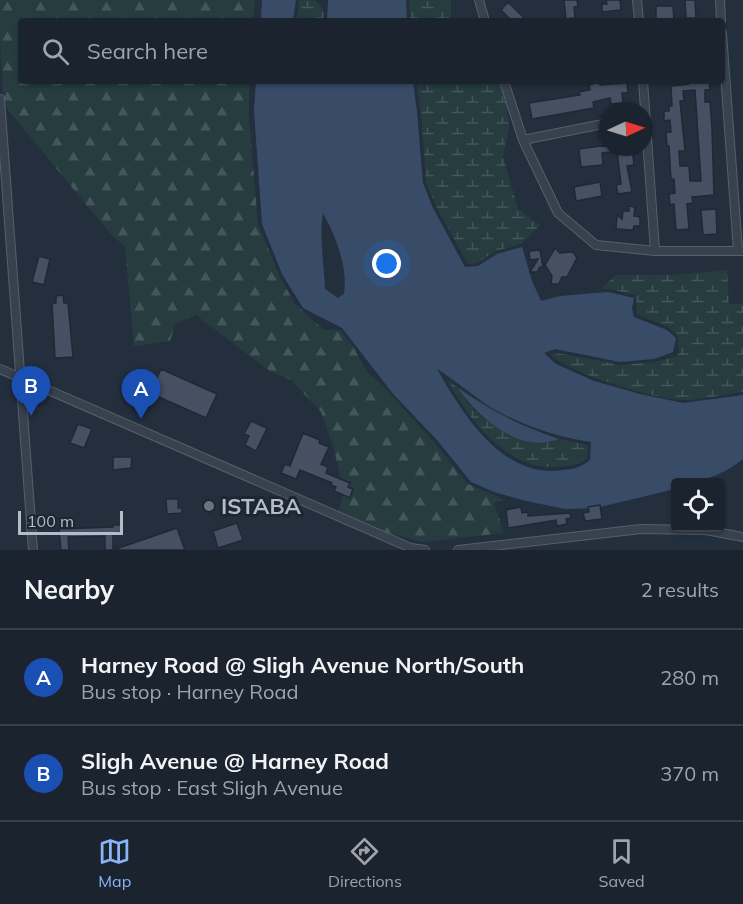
<!DOCTYPE html>
<meta charset="utf-8">
<style>
:root{--surface:#1b232e;--page:#242b36;--text:#f1f3f6;--muted:#a0a4aa;--line:#39404a;--accent:#8ab4f8}
body{margin:0;font-family:Mulish,sans-serif;background:var(--page);color:var(--text)}
.controls{position:absolute;right:18px;bottom:18px;display:grid;overflow:hidden;border-radius:6px;box-shadow:0 2px 4px #0004}
.controls button{width:54px;height:54px;display:grid;place-items:center;padding:0;border:0;border-bottom:2px solid var(--line);background:var(--surface);color:var(--text);font:30px sans-serif}
.compass{position:absolute;left:599px;top:102px;width:54px;height:54px;border-radius:50%;background:var(--surface);box-shadow:0 2px 4px #0004;rotate:86deg}
.scale{position:absolute;left:18px;bottom:15px;width:105px;box-sizing:border-box;padding-left:6px;border:3px solid #b4bcc9;border-top:0;font-size:16px;line-height:21px;white-space:nowrap;color:#b4bcc9;-webkit-text-stroke:4px #1d2633;paint-order:stroke}
.you{position:absolute;left:387px;top:264px;width:21px;height:21px;margin:-15px;border:4px solid #fff;border-radius:50%;background:#1a73e8;box-shadow:0 0 0 9px #1a73e833}
.badge{display:grid;place-items:center;width:39px;height:39px;border-radius:50%;background:var(--accent);color:#fff;font-size:20px;font-weight:700}
.pin{position:absolute;translate:-50% -50px;filter:drop-shadow(0 2px 3px #0008)}
.pin::after{content:'';position:absolute;top:32px;width:21px;height:18px;background:inherit;clip-path:polygon(0 0,100% 0,50% 100%)}
.list{margin:0;padding:0;list-style:none}
h2{display:flex;justify-content:space-between;align-items:center;height:78px;margin:0;padding:0 24px;font-size:26px}
h2 small{font-size:20px;font-weight:400;color:var(--muted)}
.list li{display:grid;grid-template-columns:39px 1fr auto;gap:18px;align-items:center;box-sizing:border-box;height:96px;padding:0 24px;border-top:2px solid var(--line)}
.list b{display:block;font-size:22px;white-space:nowrap}
.list p{margin:0;font-size:20px;white-space:nowrap;color:var(--muted)}
.list em{font-size:20px;font-style:normal;color:var(--muted)}
.icon{flex:none;width:33px;height:33px;fill:none;stroke:currentColor;stroke-width:2;stroke-linecap:round;stroke-linejoin:round}
.map{position:relative;flex:none;width:743px;height:550px;overflow:hidden}
.search{position:absolute;background:var(--surface);box-shadow:0 2px 4px #0004;left:18px;right:18px;top:18px;height:66px;display:flex;align-items:center;gap:15px;box-sizing:border-box;padding:0 21px;border-radius:6px;color:var(--muted);font-size:22px}
.sheet{height:270px;background:var(--surface)}
nav{display:flex;justify-content:space-around;align-items:center;box-sizing:border-box;height:84px;border-top:2px solid var(--line);background:var(--surface);font-size:16px;color:var(--muted)}
nav a{display:grid;justify-items:center;gap:3px}
nav .on{color:var(--accent)}
.map>svg:first-child{display:block}
.forest{fill:url(#forest-firs)}
.wetland{fill:url(#wetland-marsh)}
.water{fill:#394c67;fill-rule:evenodd}
.building{fill:#455162;stroke:#1f2835;stroke-width:1.5;fill-rule:evenodd}
.lines{fill:none;stroke-linecap:round;stroke-linejoin:round}
.minor-casing{stroke:#565f6c;stroke-width:10}
.minor{stroke:#38414e;stroke-width:8}
.worship-dot{fill:#6b7280;stroke:#1d2633;stroke-width:2}
.labels{text-anchor:middle;dominant-baseline:central;stroke-width:6;stroke-linejoin:round;paint-order:stroke}
.poi-label{font-size:22px;font-weight:bold;fill:#b4bcc9;stroke:#1d2633;text-anchor:start}
</style>
<div class="map">
<svg width="743" height="550" viewBox="0 0 743 550">
<defs>
<pattern id="forest-firs" width="22" height="20" patternUnits="userSpaceOnUse" patternTransform="scale(1.5)"><rect width="22" height="20" fill="#263c3f"/><path d="M5 1l3.5 6h-7zM16 11l3.5 6h-7z" fill="#435659"/></pattern>
<pattern id="wetland-marsh" width="20" height="14" patternUnits="userSpaceOnUse" patternTransform="scale(1.5)"><rect width="20" height="14" fill="#263c3f"/><path d="M1 5h8M5 5V1M11 12h8M15 12V8" fill="none" stroke="#435659"/></pattern>
</defs>
<rect width="100%" height="100%" fill="#242f3e"/>
<!-- forest -->
<path class="forest" d="M0 0H255L253 21H21V81H249V118L258 224 279 275 295 304 324 330H340L354 348 367 372 384 387 434 442 468 484 499 497 504 501H497L494 503 504 533 423 542 381 531 338 512 344 491 333 446 321 412 291 380 270 371 196 315 176 323 170 341 134 346 125 247 108 231 4 105 0 41Z"/>
<!-- wetland -->
<path class="wetland" d="M299 0H315C322 7 326 10 323 21H297Z
M409 0H451V21H410Z
M416 81H500L507 105 509 127 503 156 518 209 540 225 521 244 496 251 477 263 468 264 436 207 426 182 421 112Z
M727 270 729 304H743V392C724 394 703 400 684 400 655 399 570 374 550 354L555 353 576 356 620 365 655 362 676 356 679 353 678 336 668 327 637 314 636 295 609 289H601L616 275H672Z
M447 380 457 387 468 403 483 418 509 435 552 442 559 439 588 445 587 458C578 466 569 466 557 467 507 471 469 419 447 380Z"/>
<!-- water -->
<path class="water" d="M262 0H296L293 21H261Z
M328 0H406L407 21H327Z
M256 81H305L308 84 311 81H413L417 112 423 183 433 208 465 267 478 266 497 254 522 247 532 281 541 301 560 296 608 292 634 298 632 309 634 317 667 330 676 338 673 352 654 359 620 362 555 349 544 353 556 364 594 381 640 394 683 403 743 395V459C722 476 702 482 676 482L675 489 596 508 565 509 526 501 494 492 471 482 437 440 394 395 342 328 303 308 282 274 262 224 254 111ZM323 213C336 237 348 267 344 294L338 298 325 289C324 264 319 237 323 213ZM437 369C455 380 472 395 490 407 521 425 556 437 591 442L590 460C577 470 571 469 555 471 499 474 461 411 437 369Z
M457 387C490 410 521 427 559 439 519 455 478 417 457 387Z"/>
<!-- building -->
<path class="building" d="M564 0H577L578 7H574L575 18 566 19Z
M606 0H620L621 10 602 12V4H607Z
M685 0H695L696 18H686Z
M508 2 527 21H506L509 18 501 10Z
M656 6H673L674 21H656Z
M689 81H709L710 90H705V102H710L712 129 714 195 692 197 693 203 687 204 689 229 676 230 674 204 670 205 669 194 675 193 674 179 671 180 669 146H667L666 132H671L670 120 664 121V111H669V106H672L671 86 689 84ZM695 90 701 181H690L689 166H680L679 151H685L680 101H684L683 91Z
M600 82V85L627 83 628 93H622L623 103 611 104 610 98 593 102 594 108 532 119 529 103 580 95 579 92 590 90 589 85Z
M601 146 632 147 634 165 627 166 632 192 618 194 616 185 621 184 617 151 602 153 603 165 581 167 579 149Z
M600 182 602 196 576 201 574 187Z
M629 206 635 207 634 216 640 217V226H634L633 230 616 229 617 215 622 219 623 211H629Z
M716 209 717 234 703 235 701 210Z
M555 248 560 253 573 252 577 258 567 277H562L559 284H551L552 276 545 265Z
M540 250 543 267H540L537 272H530L538 259 530 260 529 251Z
M39 256 50 259 44 285 32 282Z
M63 295 64 303H68L73 357 55 358 52 304 56 303V296Z
M161 369 217 394 206 418 150 393Z
M251 421 267 428 256 451 245 445 249 436 244 434Z
M78 424 92 429 84 448 70 443Z
M303 433 320 440 319 443 329 447 321 464 328 467 326 473 350 483 348 487 353 489 350 498 334 491 336 487 331 485 332 483 300 470 296 479 281 473 285 464 290 466Z
M113 457H132L131 468 113 470Z
M166 499H178V508H182V513L167 514Z
M600 505 602 519 585 521 583 513 589 512 588 507Z
M521 507 522 513 528 512V516L570 513 571 518 566 519 567 524 557 526 556 520 508 528 506 510Z
M237 523 243 540 218 548 213 531Z
M113 525H122V532L113 533V550H105V536L68 537 69 550H61L59 529 113 527Z
M177 528 185 550H116V549Z"/>
<g class="lines">
<defs>
<path id="minor" d="M479 0 485 21
M637 0 639 21
M720 0 721 21
M722 33 738 251
M504 81 523 140 558 213 596 245 655 251H743
M643 81 655 251
M0 99 33 550
M523 140 608 123
M0 369 411 548 425 550
M458 550 641 529 706 530 743 537"/>
</defs>
<!-- minor casing -->
<use href="#minor" class="minor-casing"/>
<!-- minor -->
<use href="#minor" class="minor"/>
</g>
<!-- markers -->
<circle class="worship-dot" cx="209" cy="506" r="6"/>
<g class="labels">
<!-- poi labels -->
<g class="poi-label">
<text x="221" y="506">ISTABA</text>
</g>
</g>
</svg>
<div class="controls">
<button><svg class="icon" aria-label="locate" viewBox="0 0 24 24"><circle cx="12" cy="12" r="6"/><path d="M12 2v4M12 18v4M2 12h4M18 12h4"/></svg></button>
</div>
<svg class="compass" viewBox="-18 -18 36 36"><path d="M0-13l5 13h-10z" fill="#e53935"/><path d="M0 13l5-13h-10z" fill="#a0a4aa"/></svg>
<div class="scale">100 m</div>
<div class="you"></div>
<div class="pin badge" style="left:141px;top:419px;background:#1a4fb4">A</div>
<div class="pin badge" style="left:31px;top:416px;background:#1a4fb4">B</div>
<div class="search"><svg class="icon" aria-label="search" viewBox="0 0 24 24"><circle cx="10" cy="10" r="6"/><path d="M15 15l6 6"/></svg>Search here</div>
</div>
<section class="sheet">
<h2>Nearby<small>2 results</small></h2>
<ul class="list">
<li><span class="badge" style="background:#1a4fb4">A</span><div><b>Harney Road @ Sligh Avenue North/South</b><p>Bus stop · Harney Road</p></div><em>280 m</em></li>
<li><span class="badge" style="background:#1a4fb4">B</span><div><b>Sligh Avenue @ Harney Road</b><p>Bus stop · East Sligh Avenue</p></div><em>370 m</em></li>
</ul>
</section>
<nav>
<a class="on"><svg class="icon" aria-label="map" viewBox="0 0 24 24"><path d="M3 6l6-2 6 2 6-2v14l-6 2-6-2-6 2zM9 4v14M15 6v14"/></svg>Map</a>
<a><svg class="icon" aria-label="directions" viewBox="0 0 24 24"><path d="M12 3l9 9-9 9-9-9zM9 14v-3h6M13 9l2 2-2 2"/></svg>Directions</a>
<a><svg class="icon" aria-label="saved" viewBox="0 0 24 24"><path d="M7 4h10v16l-5-4-5 4z"/></svg>Saved</a>
</nav>
